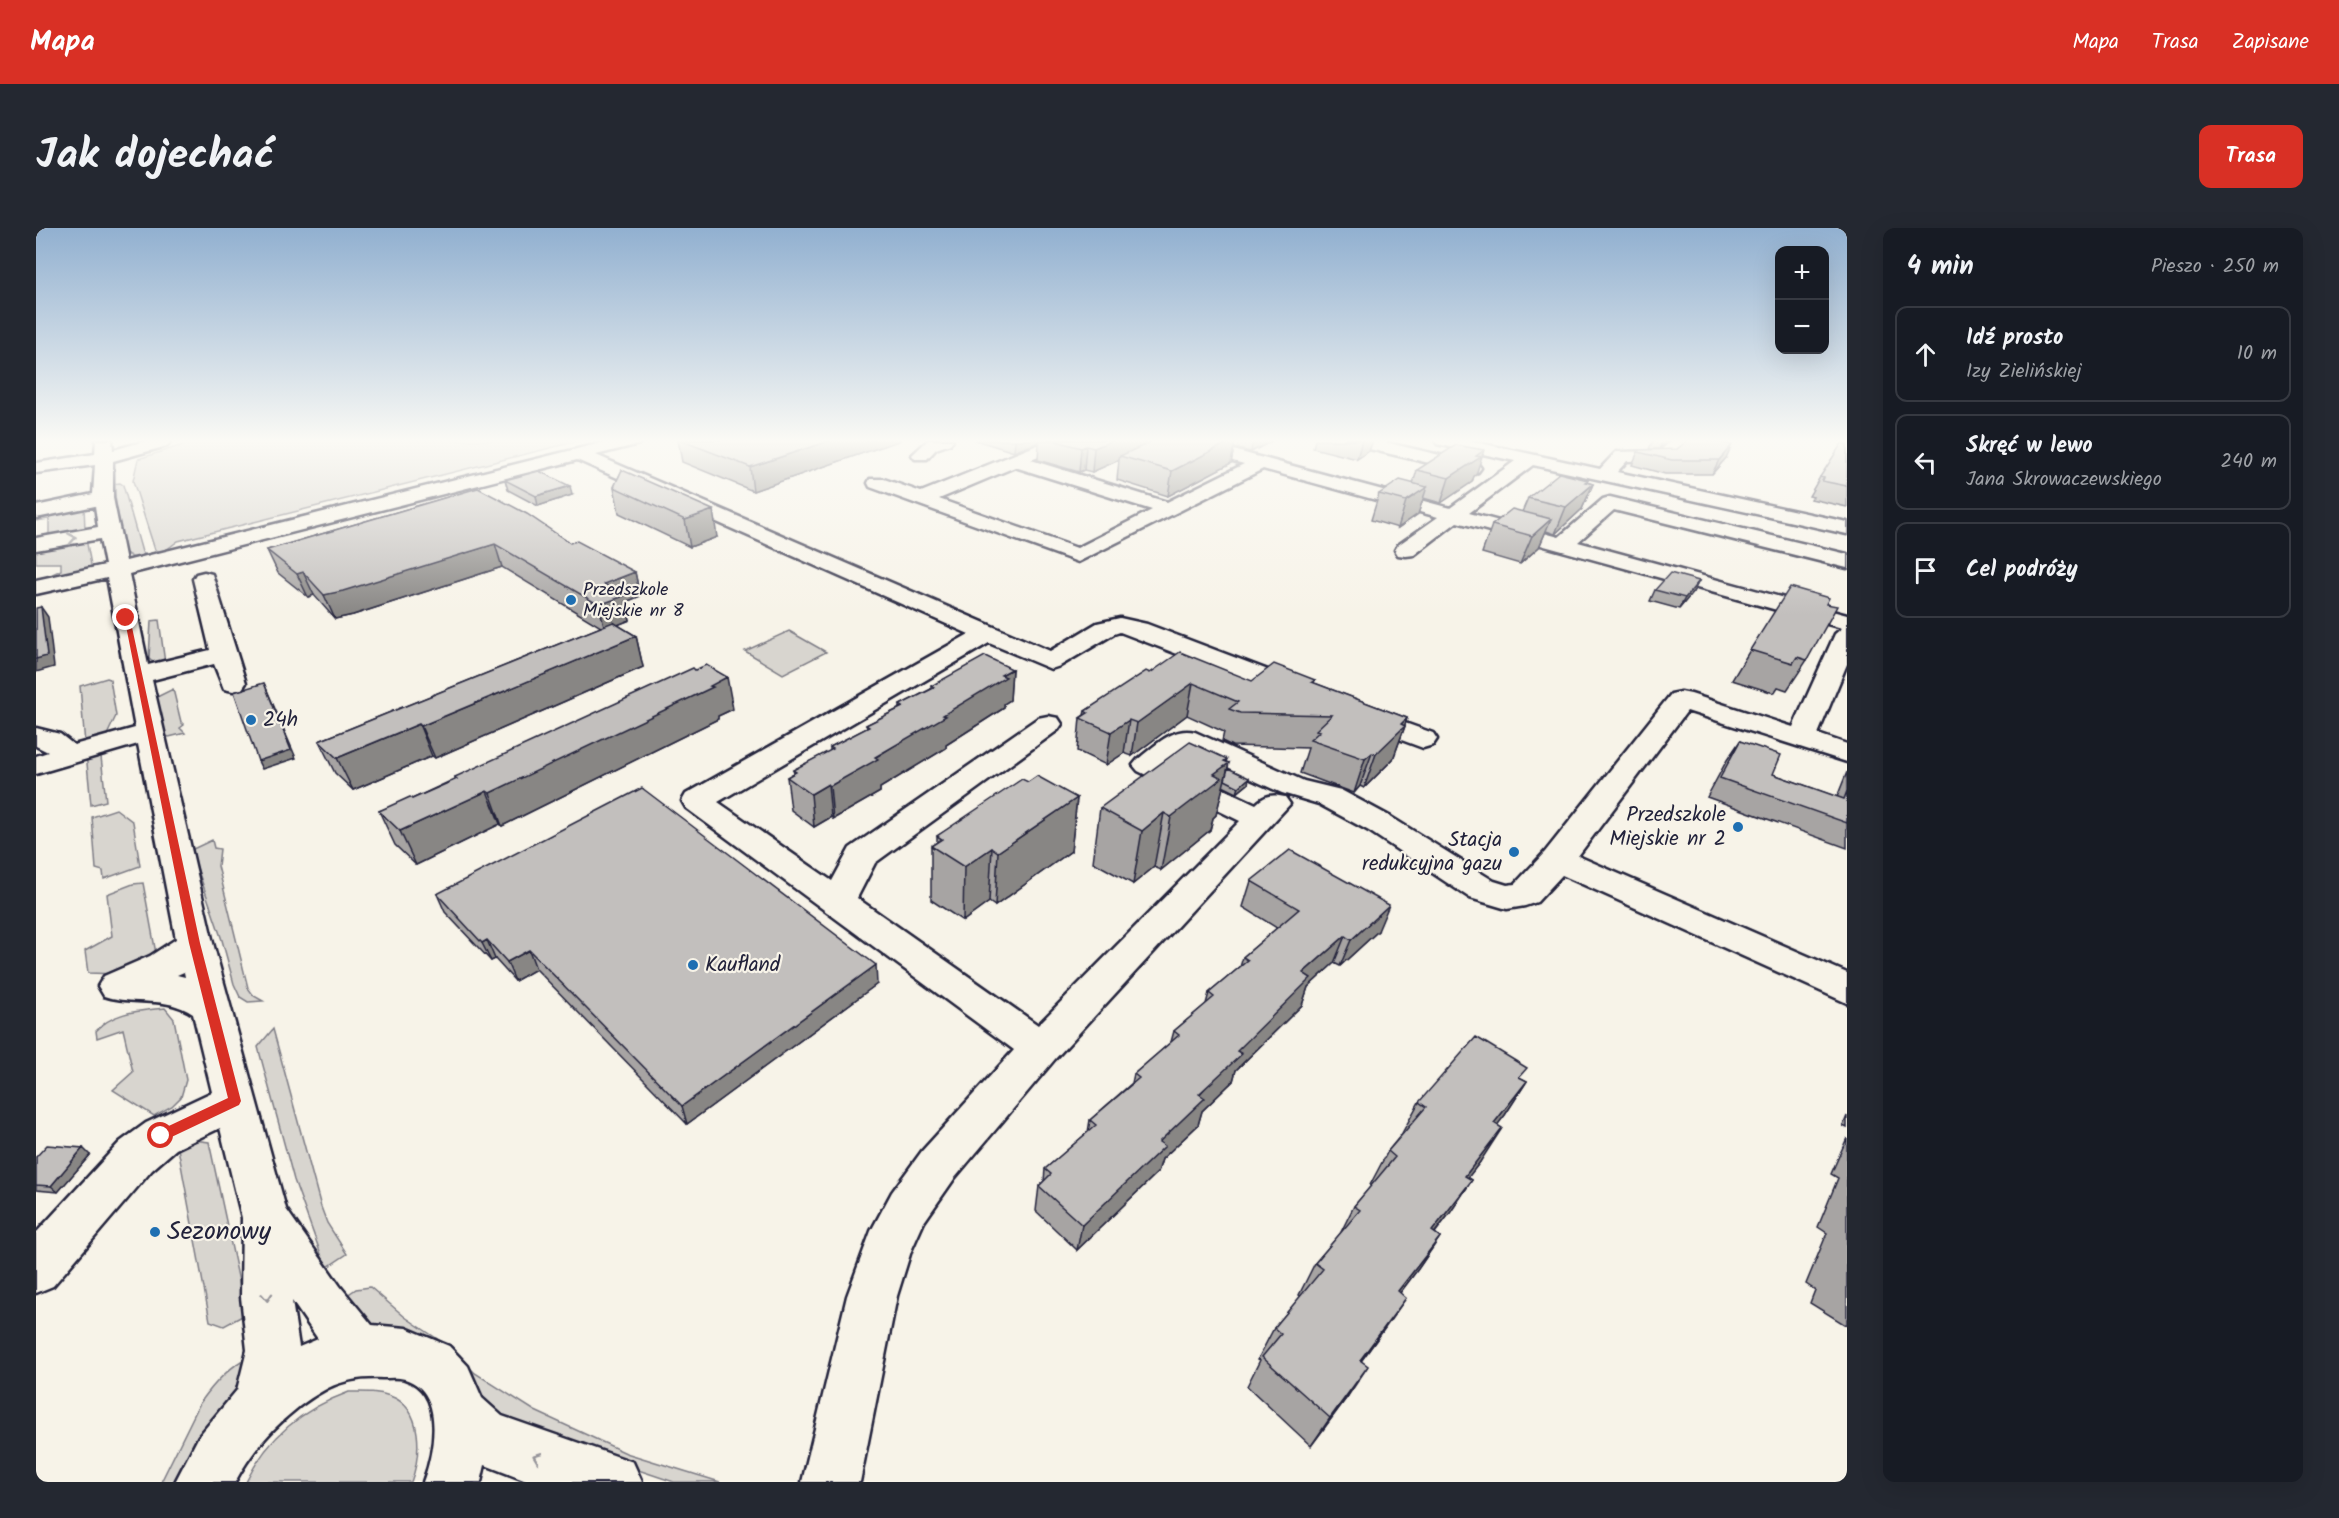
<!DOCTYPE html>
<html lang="pl">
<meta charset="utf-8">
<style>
:root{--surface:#171b24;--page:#242831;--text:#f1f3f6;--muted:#9ea1a6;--line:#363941;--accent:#d93025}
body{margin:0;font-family:Kalam,sans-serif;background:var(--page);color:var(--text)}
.controls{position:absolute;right:18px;top:18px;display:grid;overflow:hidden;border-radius:12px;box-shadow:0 6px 24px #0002}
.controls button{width:54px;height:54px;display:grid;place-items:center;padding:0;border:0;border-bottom:2px solid var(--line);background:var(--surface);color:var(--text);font:30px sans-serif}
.stop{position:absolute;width:18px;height:18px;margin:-14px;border:4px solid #d93025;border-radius:50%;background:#fff}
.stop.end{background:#d93025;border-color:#fff;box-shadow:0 2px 6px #0008}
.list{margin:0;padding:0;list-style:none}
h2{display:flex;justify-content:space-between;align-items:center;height:78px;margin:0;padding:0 24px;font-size:26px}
h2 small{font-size:20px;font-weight:400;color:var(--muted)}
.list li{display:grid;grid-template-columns:39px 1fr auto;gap:18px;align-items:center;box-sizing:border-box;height:96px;margin:0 12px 12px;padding:0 12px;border:2px solid var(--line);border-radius:12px}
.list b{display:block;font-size:22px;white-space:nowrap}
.list p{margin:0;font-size:20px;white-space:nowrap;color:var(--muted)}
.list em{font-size:20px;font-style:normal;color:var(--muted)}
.icon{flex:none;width:33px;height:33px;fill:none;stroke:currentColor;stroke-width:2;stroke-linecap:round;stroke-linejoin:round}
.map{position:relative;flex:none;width:1811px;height:1254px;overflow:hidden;border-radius:12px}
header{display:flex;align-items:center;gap:36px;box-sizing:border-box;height:84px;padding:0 30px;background:var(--accent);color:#fff}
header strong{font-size:28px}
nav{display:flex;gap:33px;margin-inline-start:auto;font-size:21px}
.intro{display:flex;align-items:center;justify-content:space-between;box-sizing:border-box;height:144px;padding:0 36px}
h1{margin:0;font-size:42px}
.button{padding:15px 27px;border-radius:12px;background:var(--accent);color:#fff;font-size:21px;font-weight:700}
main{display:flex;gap:36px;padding:0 36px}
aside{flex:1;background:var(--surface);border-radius:12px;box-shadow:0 6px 24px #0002}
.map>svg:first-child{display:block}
.green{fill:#d8d5cf;stroke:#7d7c85;stroke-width:1.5}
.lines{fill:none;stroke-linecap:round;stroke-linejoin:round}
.stream{stroke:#76747f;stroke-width:4.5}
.minor-casing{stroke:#22223b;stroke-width:5}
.minor{fill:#f7f3e8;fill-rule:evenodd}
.wall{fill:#a7a4a3;stroke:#22223b;stroke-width:1.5}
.shaded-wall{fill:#888684;stroke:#22223b;stroke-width:1.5}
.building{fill:#c2bfbd;stroke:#22223b;stroke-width:1.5}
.oneway{stroke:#97959a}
.route{fill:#d93025}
.poi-dot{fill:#1f6fb2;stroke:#f7f3e8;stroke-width:2}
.labels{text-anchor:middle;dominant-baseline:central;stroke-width:4.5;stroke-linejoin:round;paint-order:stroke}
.far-poi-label{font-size:18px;fill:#22223b;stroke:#f7f3e8;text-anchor:start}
.poi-label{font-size:21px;fill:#22223b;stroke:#f7f3e8;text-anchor:start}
.near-poi-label{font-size:26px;fill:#22223b;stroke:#f7f3e8;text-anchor:start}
</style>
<header>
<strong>Mapa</strong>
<nav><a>Mapa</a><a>Trasa</a><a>Zapisane</a></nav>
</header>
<div class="intro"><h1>Jak dojechać</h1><a class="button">Trasa</a></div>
<main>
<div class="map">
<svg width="1811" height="1254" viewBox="0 0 1811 1254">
<rect width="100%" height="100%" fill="#f7f3e8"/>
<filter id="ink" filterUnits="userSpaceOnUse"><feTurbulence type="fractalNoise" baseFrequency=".0167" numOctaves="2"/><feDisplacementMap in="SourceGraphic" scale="12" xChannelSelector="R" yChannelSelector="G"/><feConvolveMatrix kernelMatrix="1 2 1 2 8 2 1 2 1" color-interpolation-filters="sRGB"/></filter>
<g filter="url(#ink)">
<!-- green -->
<path class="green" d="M163 212H546L142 313 126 325 119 322 97 253 102 231Z
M84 255 87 257 106 324 112 330 96 329 88 324 77 256Z
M48 278 49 302 0 310 13 306V291L0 293V289Z
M50 311 56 342 4 352 25 342V335H0V320Z
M123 392 129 435 117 434 113 431 115 393Z
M753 403 790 424 747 446 709 423Z
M71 450 74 451 80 488 70 509 49 516 44 458Z
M137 461 145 494 148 497 144 500 149 505 133 509 130 508 121 469Z
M64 520 70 573 55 577 50 525Z
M80 581 97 594 104 638 68 651 67 643 60 641 56 589Z
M176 612 178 620 184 621 182 638 212 760 218 768 227 773 212 774 204 769 198 756 186 712 157 628V621Z
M107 655 121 731 83 746 52 745 49 723 76 708 71 666 97 656Z
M129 780 138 791 150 852 145 869 136 878 118 888 77 862 97 844 87 801 61 810 60 803C78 783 104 783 129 780Z
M237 801 285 979 291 995 311 1026 290 1040 258 952 222 819Z
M150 911 173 914 210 1086 188 1098 174 1093 141 915Z
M334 1059 369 1089 412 1118 439 1145 499 1183 590 1225 684 1254H638L477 1200 451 1180 442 1164 435 1145 426 1133 339 1101 304 1072 320 1061Z
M217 1126 213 1149 149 1254H125L164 1175C179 1154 194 1138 217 1126Z
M313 1164C327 1164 340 1163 354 1168 388 1180 385 1227 375 1254H210C232 1209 266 1181 313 1164Z"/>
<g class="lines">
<!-- stream -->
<path class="stream" d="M1808 212 1811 213"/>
<defs>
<path id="minor" d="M60 212H76L77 222 113 212H132L134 214 131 218 77 233V270L90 333 577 212H605L603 216 560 227 1014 423 1061 395 1084 390 1111 396 1274 458 1278 464 1274 470 1265 472 1256 470 1084 404 1078 406 1024 438 1015 441 953 415 682 574 796 653 814 620 1002 490 1012 488 1022 490 1026 496 1022 502 839 635 821 670 1002 797 1204 593 1102 543 1097 537 1102 531C1119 518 1137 498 1159 504L1268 553 1305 562 1355 589 1458 653 1471 657 1479 656 1509 624 1635 466 1645 464 1655 466 1757 499 1799 406 1806 400 1421 294 1378 327 1370 328 1362 327 1359 322 1362 317 1402 289 1227 241 1042 334 834 259 832 255 834 251H848L885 264 1014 212H1037L1035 216 995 232 1131 274 1208 236 1135 216 1132 212H1160L1414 280 1479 233 1401 216 1399 212H1430L1564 241 1580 224 1624 223 1636 212H1651L1650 218 1635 232 1591 233 1581 244 1811 294V306L1497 237 1433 285 1523 309 1567 271 1574 269 1811 326V340L1578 282 1542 314 1811 387V436L1782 506 1811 516V534L1651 483 1542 628 1811 745V775L1526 647 1501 674 1489 678 1471 681 1434 670 1333 603 1283 576 1246 565 1151 522 1133 536 1220 576C1229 567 1236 566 1249 569L1254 576 1019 831 918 951 888 994 875 1023 861 1068 824 1254H766L811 1068 835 1003 856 964 886 923 978 822 650 580 646 573 650 566 933 406 541 232 93 346 112 437 174 422 157 351 160 346 168 344 176 346 210 455 206 461 197 463 188 461 178 436 116 452 177 715 250 981 304 1058 336 1097 370 1100 413 1118 432 1138 446 1170 466 1188 597 1234 606 1254H493L449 1237 445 1254H387C398 1225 410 1164 369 1151 362 1149 353 1150 346 1150 328 1149 308 1152 292 1160 254 1180 219 1216 199 1254H139L163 1208 201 1162 211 1122 205 1069 206 990 184 900 140 921 116 942 17 1058 0 1065V1005L84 914 110 895 176 864 157 786C129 767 99 778 68 768L62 758 68 748 114 728 140 711 102 516 0 546V528L12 524 0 518V500L24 506 38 517 99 500 71 350 0 366V352L69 337 64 311 0 322V310L62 299 59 278 0 290V278L57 266 59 237 0 245V235L59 226ZM979 239 1116 282 1041 320 903 271ZM148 744 149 749 141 747ZM256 1073 282 1111 263 1119Z
M892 212H917L914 216 900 221 891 231H879L876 227Z
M1309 212H1340L1442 236 1445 240 1442 244 1436 245 1312 216Z
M1327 480 1397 505 1401 511 1397 517 1387 520 1317 494 1313 488 1317 482Z"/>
</defs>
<!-- minor casing -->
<use href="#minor" class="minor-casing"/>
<!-- minor -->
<use href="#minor" class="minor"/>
</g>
<!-- wall -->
<path class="wall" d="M642 212H865L717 263 646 234Z
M939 212H1238L1215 224 1198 220 1195 235 1132 268 1081 252 1083 232 1056 244 1048 242 1043 244 1002 232 1003 214 978 224Z
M1279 212H1337L1333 223 1321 231 1277 220Z
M1617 212H1630L1628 216 1623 221H1613Z
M1811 217V279L1775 271 1777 269 1773 268 1784 249Z
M1602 224 1690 230 1676 246H1629L1596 237Z
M586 242 681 309 654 319 583 285 578 259Z
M1381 242 1440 247 1438 248 1436 254 1405 275 1387 270 1382 286 1362 300 1335 292 1343 266 1377 256Z
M469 252 536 267 502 278 472 262Z
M1552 252 1551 254 1557 256 1546 281 1519 306 1510 303 1503 319 1484 336 1446 325 1456 297 1486 284 1492 270Z
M442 260 534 315 599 344 604 368 590 374 594 392 581 397 600 408 607 439 399 530 396 528 317 562 299 545 283 513 565 399 466 339 317 387 299 391 278 367 272 369 242 345 231 322Z
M1663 353 1657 364 1643 381 1614 373 1619 362Z
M1790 376 1771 432 1751 462 1742 459 1738 465 1696 452 1714 422Z
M976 441 974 472 968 476V480L910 517V520L844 560V564L797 591 795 589 778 599 755 582 751 549 758 545 757 542 794 523V519L831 500 830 497 864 480V477L895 461V458Z
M1114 445 1216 453 1279 452 1278 455 1371 490 1369 497V498L1357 531 1328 560 1324 558 1318 565 1264 545 1272 520 1196 518 1186 513 1188 504 1151 487 1096 528 1088 525 1070 537 1041 523 1044 490 1048 487 1049 483Z
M697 481 682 488V491L466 598 464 596 380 637 359 617 343 583 376 571 419 551V549Z
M1704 513 1737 546 1801 569 1811 544V620L1671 569 1691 532Z
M1190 533 1192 540 1212 556 1201 565 1187 558 1180 587 1177 590 1174 602 1125 642 1118 639 1097 656 1057 634 1064 580Z
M992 554 1041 570 1035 623 959 678 953 674 927 693 895 672V618L901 614V608Z
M1215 653 1342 703 1304 738 1298 735 1272 759 1266 777 1200 842 1197 853 1166 883 1162 897 1126 931 1122 944 1041 1022 1000 983 1003 958 1008 953 1009 941 1052 904 1054 892 1096 855 1098 846 1135 814 1138 803 1170 776 1173 765 1204 739 1207 729 1241 700 1207 679Z
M401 666 841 756 651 896 500 741 479 753 459 731 455 733 409 684Z
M1485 850 1491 853 1469 887 1461 897 1444 934 1432 949 1436 952 1414 985 1399 1005 1404 1009 1382 1041 1364 1065 1349 1100 1325 1133 1312 1168 1275 1218 1211 1158 1224 1132 1222 1131 1238 1100 1265 1068 1263 1067 1279 1035 1304 1006 1318 978 1335 958 1334 957 1352 923 1365 907 1383 874Z
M1811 888V900L1807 898Z
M1811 910V1098L1774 1075 1779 1062 1770 1056 1791 1005 1782 999 1802 950 1795 946Z
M54 927 22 964 0 962V929Z"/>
<!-- shaded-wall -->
<path class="shaded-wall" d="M796 212H865L717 263 714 239Z
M979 212H1003V214L978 224Z
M1078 212H1128L1084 228 1083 232 1056 244 1058 220Z
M1197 212H1199L1195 235 1132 268 1136 243Z
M1217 212H1238L1215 224Z
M1326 212H1337L1333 223 1321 231Z
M1627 212H1630L1628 216 1623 221Z
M1696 217 1690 230 1676 246 1683 232Z
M1050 218 1048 242 1043 244 1045 220Z
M1448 222 1440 247 1438 248 1436 254 1405 275 1413 250 1440 228Z
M1552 252 1547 265 1557 256 1546 281 1519 306 1530 279Z
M534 258 536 267 502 278 500 268Z
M1391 259 1382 286 1362 300 1370 273Z
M677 282 681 309 654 319 649 292Z
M1515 291 1503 319 1484 336 1496 308Z
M459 316 466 339 317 387 299 391 288 367Z
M267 344 278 367 272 369 261 346Z
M599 344 604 368 590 374 594 392 569 402 563 377 568 356Z
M1663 353 1657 364 1643 381 1649 370Z
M5 379 12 389 18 439 0 444V431Z
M600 408 607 439 399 530 385 498Z
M976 441 974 472 968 476V480L910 517V520L844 560V564L797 591 794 558 907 487 965 447Z
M691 449 697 481 682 488V491L466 598 454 565Z
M228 455 260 530 226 541 222 533Z
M1157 455 1151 487 1096 528 1101 495Z
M1371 490 1368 500 1369 498 1357 531 1328 560 1340 526 1365 496Z
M1093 492 1088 525 1070 537 1075 504Z
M383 496 396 528 317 562 301 530Z
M1336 525 1324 558 1318 565 1329 531Z
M1191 531 1189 538 1193 535 1180 587 1177 590 1174 602 1125 642 1135 589 1178 546Z
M1213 550 1212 556 1201 565 1203 559Z
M792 556 795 589 778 599 775 566Z
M451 563 464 596 380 637 364 603Z
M1041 570 1035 623 959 678 962 624Z
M1128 585 1118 639 1097 656 1106 603Z
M956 620 953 674 927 693 928 639Z
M1353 677 1342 703 1304 738 1315 712Z
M1309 708 1298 735 1272 759 1266 777 1200 842 1197 853 1166 883 1162 897 1126 931 1122 944 1041 1022 1046 997 1123 914 1267 745Z
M451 712 459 731 455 733 446 715Z
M493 722 500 741 479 753 471 734Z
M840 737 841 756 651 896 646 878Z
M1491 853 1469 887 1437 929 1458 895Z
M1466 900 1444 934 1408 981 1429 948Z
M47 920 54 927 22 964 15 958Z
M1436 952 1414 985 1375 1035 1396 1003Z
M1404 1009 1382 1041 1342 1094 1362 1063Z
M1370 1070 1349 1100 1305 1161 1324 1132Z
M1332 1138 1312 1168 1275 1218 1294 1190Z"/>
<!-- building -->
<path class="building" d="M644 212H796L714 239Z
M1017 212H1078L1058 220 1050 218 1045 220Z
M1119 212H1197L1136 243 1084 228Z
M1652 212H1670L1696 217 1683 232H1636L1602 224 1604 222 1641 221Z
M1806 215 1811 217V258L1786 253 1788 250 1784 249Z
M1420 217 1448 222 1440 228 1445 229 1413 250 1381 242Z
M586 242 677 282 649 292 578 259Z
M503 243 534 258 500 268 469 252Z
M1523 245 1552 252 1549 254 1557 256 1530 279 1492 270Z
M1364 252 1391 259 1370 273 1343 266Z
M442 260 491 286 534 315 541 313 599 344 568 356 588 368 563 377 459 316 307 363 288 367 267 344 261 346 231 322Z
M1476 281 1515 291 1496 308 1456 297Z
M1634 345 1663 353 1649 370 1619 362Z
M1754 359 1793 370 1790 376 1801 378 1771 432 1761 429 1757 435 1714 422Z
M5 379 11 428 0 431V380Z
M577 394 600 408 385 498 383 496 301 530 283 513Z
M1144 424 1216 453 1238 436 1279 452 1276 454 1371 490 1365 496 1369 498 1340 526 1336 525 1329 531 1274 512 1284 503 1280 502 1296 487 1204 485 1193 481 1202 474 1157 455 1101 495 1093 492 1075 504 1044 490 1052 485 1049 483 1110 443 1114 445Z
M949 428 976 441 965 447 970 449 907 487 910 488 839 529 842 531 794 558 792 556 775 566 751 549 760 544 757 542 797 521 794 519 833 499 830 497 867 479 864 477 898 460 895 458Z
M670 437 691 449 674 458 677 459 454 565 451 563 364 603 343 583 374 569 376 571 421 551 419 549 657 440 659 442Z
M228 455 255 522 222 533 198 464Z
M1704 513 1745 527 1737 546 1808 571 1811 563V595L1684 550Z
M1154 514 1191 531 1188 533 1193 535 1178 546 1186 550 1135 589 1128 585 1106 603 1064 580Z
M1192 540 1213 550 1203 559 1189 552Z
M1001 548 1041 570 962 624 956 620 928 639 895 618 906 611 901 608 986 551 992 554Z
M606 560 840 737 646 878 493 722 471 734 451 712 446 715 401 666Z
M1254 622 1353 677 1315 712 1309 708 1267 745 1275 750 1201 823 1206 826 1163 866 1169 870 1123 914 1129 918 1046 997 1003 958 1015 946 1009 941 1060 897 1054 892 1103 850 1098 846 1143 807 1138 803 1178 769 1173 765 1212 732 1207 729 1263 681 1215 653Z
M1440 809 1491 840 1483 849 1491 853 1458 895 1466 900 1429 948 1436 952 1396 1003 1404 1009 1362 1063 1370 1070 1324 1132 1332 1138 1294 1190 1226 1129 1245 1106 1238 1100 1287 1041 1279 1035 1324 982 1318 978 1359 929 1352 923 1390 879 1383 874Z
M11 917 47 920 15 958 0 957V929Z"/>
<!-- one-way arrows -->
<defs><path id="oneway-chevron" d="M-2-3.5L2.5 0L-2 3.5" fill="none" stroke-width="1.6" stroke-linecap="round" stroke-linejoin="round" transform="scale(1.5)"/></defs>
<g class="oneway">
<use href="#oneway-chevron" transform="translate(36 310) rotate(-10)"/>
<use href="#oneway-chevron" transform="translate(231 1069) rotate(86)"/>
<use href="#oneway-chevron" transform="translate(501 1229) rotate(-159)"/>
</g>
</g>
<!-- sky -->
<linearGradient id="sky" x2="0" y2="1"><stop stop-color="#91b0d0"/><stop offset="0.55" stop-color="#fbfaf5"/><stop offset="1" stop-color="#fbfaf5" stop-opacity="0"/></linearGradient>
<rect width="1811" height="387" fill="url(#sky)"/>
<!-- route -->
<path class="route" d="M88 388 94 390 164 715 205 873 203 877 125 914 118 908 120 904 192 870 153 715Z"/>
<!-- markers -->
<g class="poi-dot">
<circle cx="535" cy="372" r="6"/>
<circle cx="215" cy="492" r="6"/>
<circle cx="1702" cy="599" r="6"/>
<circle cx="1478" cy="624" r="6"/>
<circle cx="657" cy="737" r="6"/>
<circle cx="119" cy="1004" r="6"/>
</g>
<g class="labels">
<!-- far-poi labels -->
<g class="far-poi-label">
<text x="547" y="362">Przedszkole<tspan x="547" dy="21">Miejskie nr 8</tspan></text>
</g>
<!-- poi labels -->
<g class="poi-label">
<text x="227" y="492">24h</text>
<text x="1690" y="587" text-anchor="end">Przedszkole<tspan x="1690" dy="24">Miejskie nr 2</tspan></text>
<text x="1466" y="612" text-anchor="end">Stacja<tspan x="1466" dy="24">redukcyjna gazu</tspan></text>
<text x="669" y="737">Kaufland</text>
</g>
<!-- near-poi labels -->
<g class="near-poi-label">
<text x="131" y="1004">Sezonowy</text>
</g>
</g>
</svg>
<div class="controls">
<button>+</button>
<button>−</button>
</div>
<div class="stop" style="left:125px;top:908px"></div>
<div class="stop end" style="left:90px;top:390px"></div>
</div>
<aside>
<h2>4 min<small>Pieszo · 250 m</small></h2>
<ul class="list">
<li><svg class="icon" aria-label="ahead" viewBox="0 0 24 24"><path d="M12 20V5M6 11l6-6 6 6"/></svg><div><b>Idź prosto</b><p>Izy Zielińskiej</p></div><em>10 m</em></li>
<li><svg class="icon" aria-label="left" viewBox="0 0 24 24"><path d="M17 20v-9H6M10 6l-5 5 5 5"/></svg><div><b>Skręć w lewo</b><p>Jana Skrowaczewskiego</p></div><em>240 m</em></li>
<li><svg class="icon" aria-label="arrive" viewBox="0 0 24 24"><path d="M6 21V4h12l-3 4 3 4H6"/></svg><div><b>Cel podróży</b></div></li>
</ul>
</aside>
</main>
